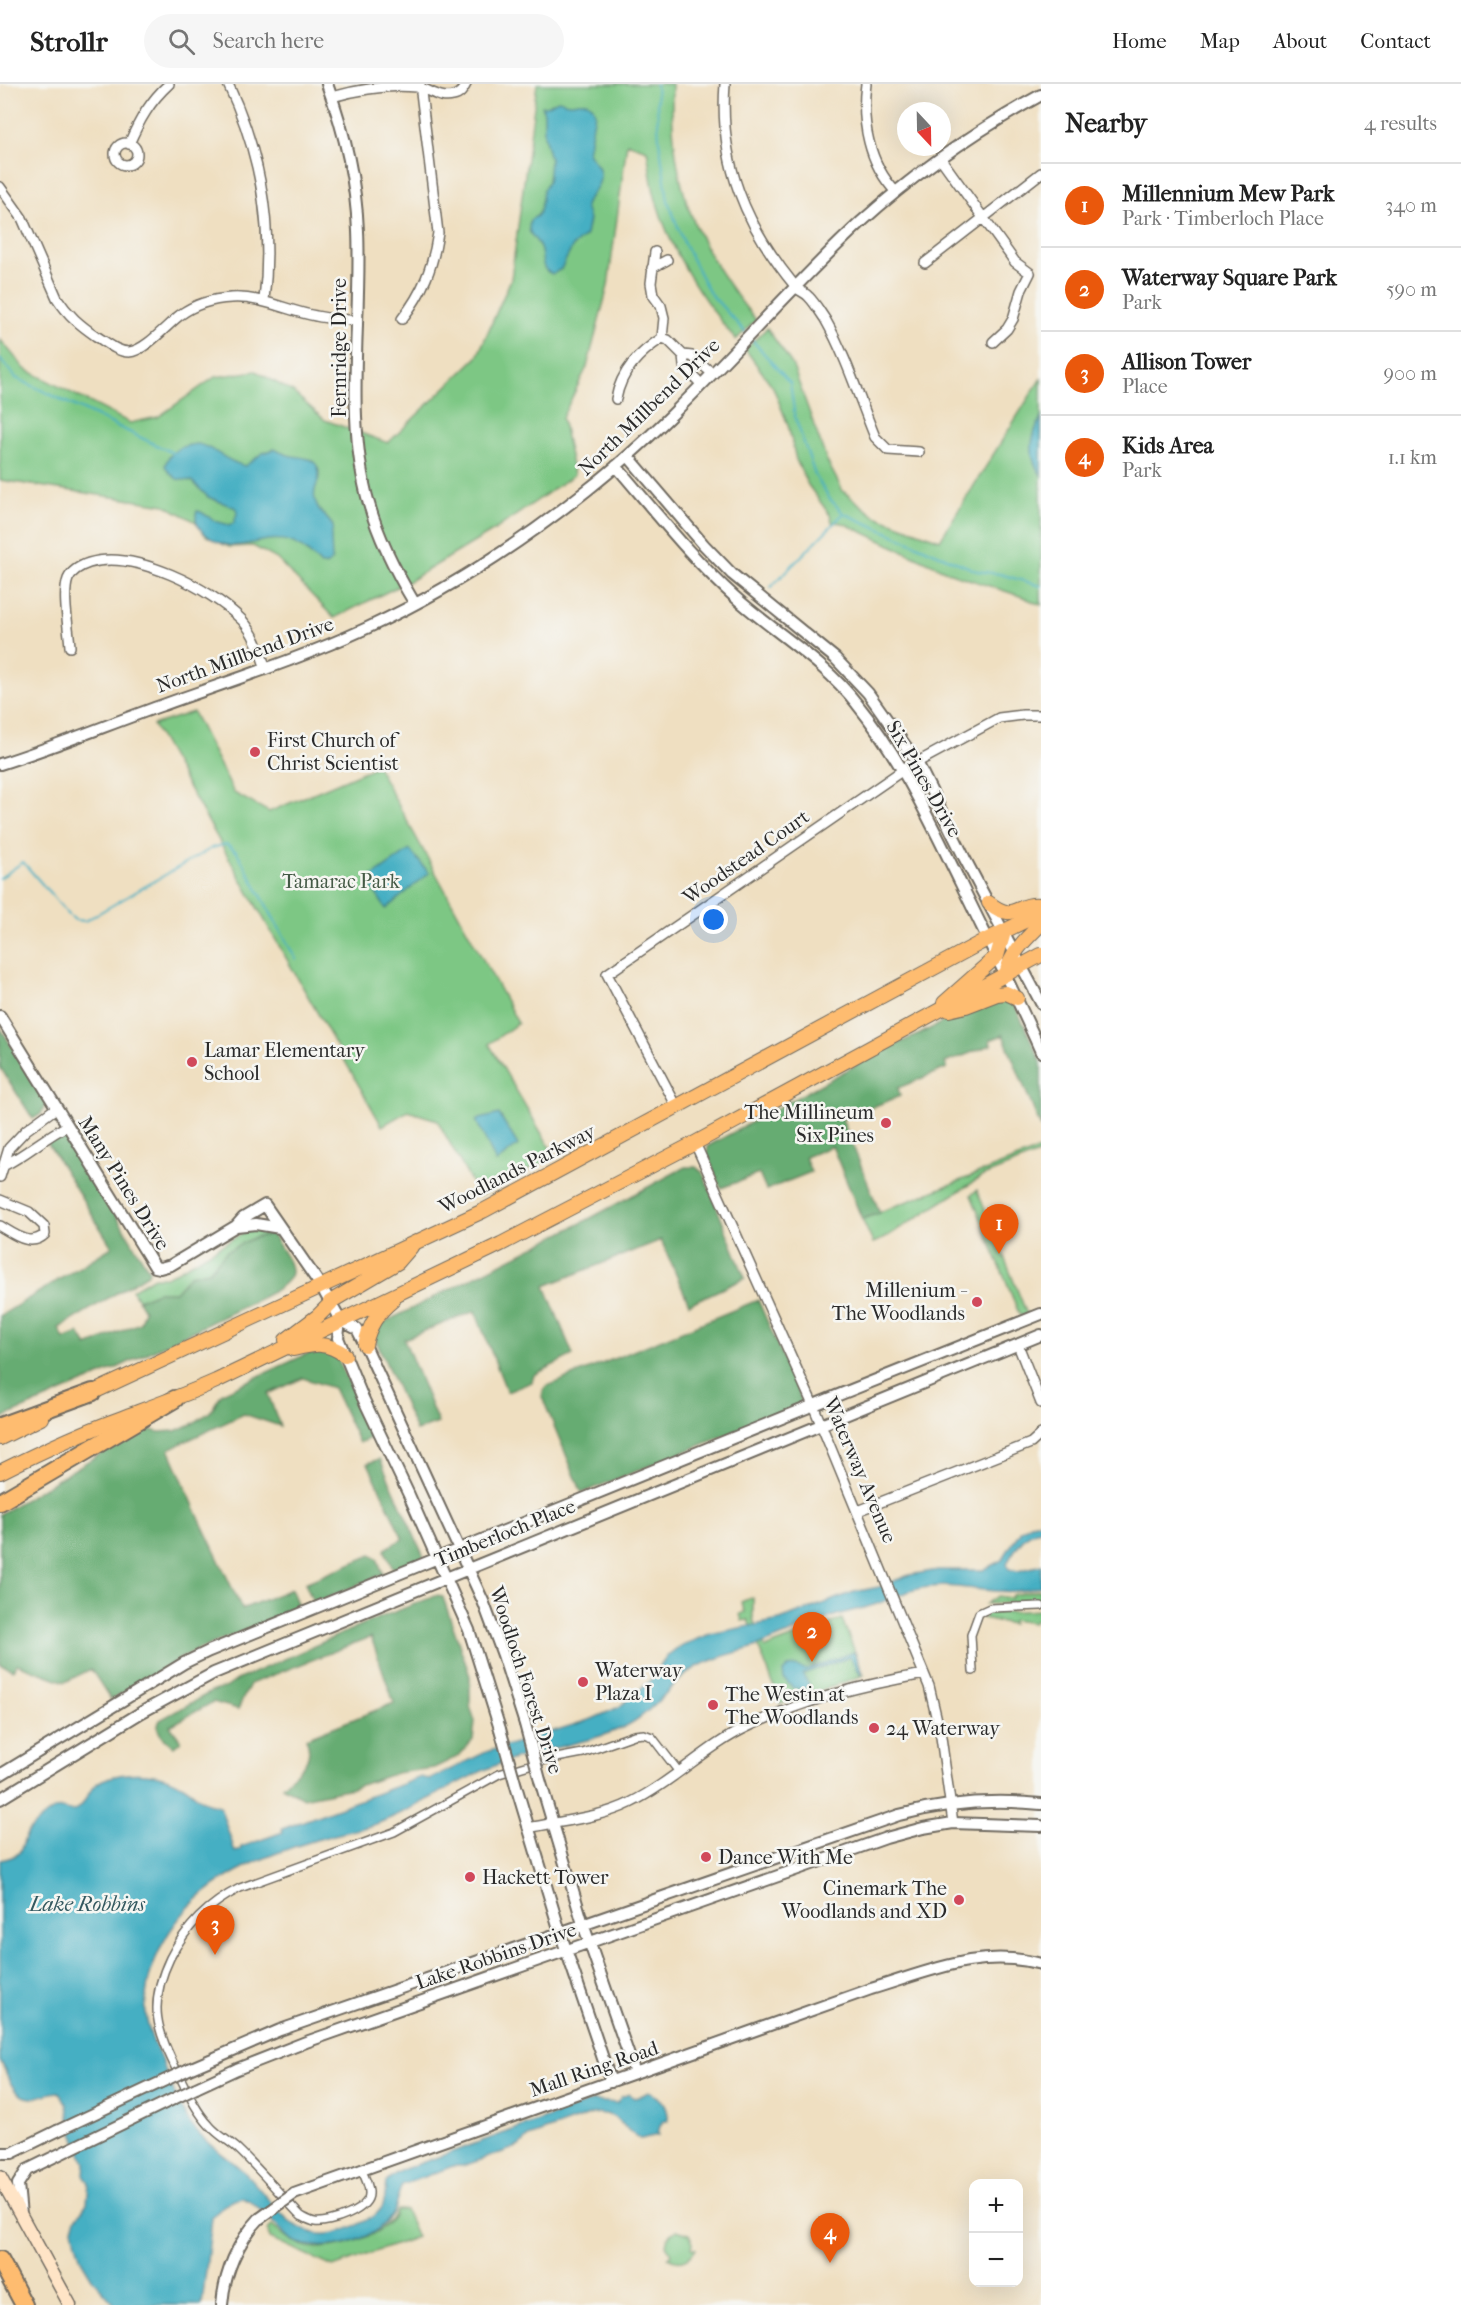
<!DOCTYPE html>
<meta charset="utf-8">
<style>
:root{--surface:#fff;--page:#f6f6f6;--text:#222;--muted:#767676;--line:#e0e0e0;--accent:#ea580c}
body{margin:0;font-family:"IM FELL French Canon",serif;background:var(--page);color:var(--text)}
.controls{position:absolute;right:18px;bottom:18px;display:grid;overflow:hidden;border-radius:12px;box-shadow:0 6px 24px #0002}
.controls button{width:54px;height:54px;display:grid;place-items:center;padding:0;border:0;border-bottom:2px solid var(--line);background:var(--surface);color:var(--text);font:30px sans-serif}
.compass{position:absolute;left:897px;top:18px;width:54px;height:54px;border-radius:50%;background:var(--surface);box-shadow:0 6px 24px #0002;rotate:158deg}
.you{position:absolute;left:714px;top:836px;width:21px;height:21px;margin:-15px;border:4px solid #fff;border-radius:50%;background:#1a73e8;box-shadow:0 0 0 9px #1a73e833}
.badge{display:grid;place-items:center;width:39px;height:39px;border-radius:50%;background:var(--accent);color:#fff;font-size:20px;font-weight:700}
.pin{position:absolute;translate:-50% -50px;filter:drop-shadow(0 2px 3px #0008)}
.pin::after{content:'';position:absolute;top:32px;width:21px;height:18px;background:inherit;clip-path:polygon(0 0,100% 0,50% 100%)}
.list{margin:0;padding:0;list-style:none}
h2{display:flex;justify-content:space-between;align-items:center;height:78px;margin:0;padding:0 24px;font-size:26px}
h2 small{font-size:20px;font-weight:400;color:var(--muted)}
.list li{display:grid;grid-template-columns:39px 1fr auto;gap:18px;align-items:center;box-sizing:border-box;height:84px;padding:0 24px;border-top:2px solid var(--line)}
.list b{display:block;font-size:22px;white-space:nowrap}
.list p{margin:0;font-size:20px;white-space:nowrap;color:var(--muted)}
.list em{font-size:20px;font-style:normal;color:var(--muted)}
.icon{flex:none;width:33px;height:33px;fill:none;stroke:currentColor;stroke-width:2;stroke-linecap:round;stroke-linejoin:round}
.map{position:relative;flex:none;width:1041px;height:2221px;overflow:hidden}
header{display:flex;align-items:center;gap:36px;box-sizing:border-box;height:84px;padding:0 30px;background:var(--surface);border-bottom:2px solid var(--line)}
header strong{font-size:28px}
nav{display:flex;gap:33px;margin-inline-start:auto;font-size:21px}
.search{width:420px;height:54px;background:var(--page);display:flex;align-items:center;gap:15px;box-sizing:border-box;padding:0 21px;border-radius:33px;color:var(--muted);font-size:22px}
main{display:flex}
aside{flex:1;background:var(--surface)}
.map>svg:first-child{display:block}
.green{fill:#7dc784;stroke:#547958;stroke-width:1.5}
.forest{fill:#66ac72;stroke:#486c4e;stroke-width:1.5}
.water{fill:#45afc3;stroke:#386d77;stroke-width:1.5}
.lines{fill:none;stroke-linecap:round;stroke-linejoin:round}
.stream{stroke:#45afc3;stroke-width:2}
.pedestrian-casing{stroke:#706a60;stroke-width:10}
.minor-casing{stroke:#706a60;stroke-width:12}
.tertiary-casing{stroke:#706a60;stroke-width:14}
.secondary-casing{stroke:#706a60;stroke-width:15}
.primary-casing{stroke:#706a60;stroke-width:16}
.motorway-casing{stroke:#706a60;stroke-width:20}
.pedestrian{stroke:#fff;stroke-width:7}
.minor{stroke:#fff;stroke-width:9}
.tertiary{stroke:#fff;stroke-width:10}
.secondary{stroke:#ffe4c6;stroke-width:12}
.primary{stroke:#febc70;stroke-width:14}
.motorway{stroke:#febc70;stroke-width:16}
.tertiary-bridge-casing{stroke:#706a60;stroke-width:14;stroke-linecap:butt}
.tertiary-bridge{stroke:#fff;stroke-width:10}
.poi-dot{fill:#d1495b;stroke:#f6f6f2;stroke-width:2}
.labels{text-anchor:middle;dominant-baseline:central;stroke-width:5;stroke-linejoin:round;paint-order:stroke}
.street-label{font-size:20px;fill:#2b2b2b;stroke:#f6f6f2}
.poi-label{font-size:20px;fill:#2b2b2b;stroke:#f6f6f2;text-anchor:start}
.park-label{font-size:20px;fill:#445a46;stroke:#f6f6f2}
.water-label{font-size:21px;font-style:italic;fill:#345960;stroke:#f6f6f2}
</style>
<header>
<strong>Strollr</strong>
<div class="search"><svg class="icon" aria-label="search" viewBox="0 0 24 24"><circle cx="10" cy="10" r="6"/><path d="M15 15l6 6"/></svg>Search here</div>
<nav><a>Home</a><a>Map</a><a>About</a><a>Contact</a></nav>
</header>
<main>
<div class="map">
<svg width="1041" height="2221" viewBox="0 0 1041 2221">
<rect width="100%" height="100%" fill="#f6f6f2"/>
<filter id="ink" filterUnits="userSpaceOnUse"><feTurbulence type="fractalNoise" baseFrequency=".0167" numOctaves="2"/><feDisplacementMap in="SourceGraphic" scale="12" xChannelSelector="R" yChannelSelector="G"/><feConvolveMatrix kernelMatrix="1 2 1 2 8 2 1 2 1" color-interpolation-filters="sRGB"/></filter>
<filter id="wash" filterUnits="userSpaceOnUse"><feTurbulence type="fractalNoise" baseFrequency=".008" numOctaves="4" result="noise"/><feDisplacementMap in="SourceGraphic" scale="24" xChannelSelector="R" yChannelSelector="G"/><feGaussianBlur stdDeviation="1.35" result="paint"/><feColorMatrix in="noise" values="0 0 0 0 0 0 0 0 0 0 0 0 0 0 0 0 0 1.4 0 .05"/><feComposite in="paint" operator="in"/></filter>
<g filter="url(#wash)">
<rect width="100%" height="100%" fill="#efdfc1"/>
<!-- green -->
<path class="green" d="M537 0H672C670 98 693 161 756 236L736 256C701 214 671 169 656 116 651 100 650 83 647 66L627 59 608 202 587 283 562 334 574 391 496 445 411 496 334 534 277 475 253 462 229 463 206 452 196 438 165 421 0 396V255L25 285 130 339 158 333 215 293 256 287 293 308 325 336 388 359 477 273 511 195Z
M767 244 792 280 827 377 843 407 875 432 940 456 1041 294V521L1023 513 953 490 843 439 832 438 830 431 808 401 796 376 788 341 773 303 745 265Z
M193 628 234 709 269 728 377 682 518 939 489 960 555 1072 479 1112 437 1036 408 1027 382 1042 153 641Z
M1041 1065V1069L983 1092 883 1155 873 1159 862 1135Z
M977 1106 1027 1230 1020 1232 971 1111Z
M251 1144 266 1146 272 1150 253 1154 227 1167 209 1187 190 1191 175 1208H158L138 1216 132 1206 154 1193H166L174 1189Z
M1041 1506V1516L1037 1518 986 1520 998 1512 1011 1514 1012 1511Z
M753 1513V1535L765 1564 842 1535 864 1591 781 1620 748 1536 742 1537 740 1530 745 1528 741 1518Z
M1041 1526V1536H1034L1033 1539 1012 1536V1540L982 1534 987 1529Z
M396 2126H405L417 2153 333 2183 270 2154 268 2145 272 2142C283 2150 295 2161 309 2163 331 2168 391 2151 396 2126Z
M677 2146 689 2150 693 2158 692 2164 696 2165C690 2176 679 2180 668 2173L671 2170 666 2160 669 2151Z"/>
<!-- forest -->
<path class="forest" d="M995 910 1013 917 1041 978V1044L1003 951 990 956 991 961 945 979 947 984 898 1004 900 1012 842 1035 880 1129 862 1135 832 1062 805 1073 811 1088 766 1106 759 1090 721 1104 707 1071 708 1062 887 964 920 950Z
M0 943 46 1019 41 1030 33 1035 0 983Z
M63 1051 70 1055 149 1186 148 1190 59 1244 64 1255 79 1249 87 1262 140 1239 144 1226 138 1216 158 1208H175L190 1191 209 1187 227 1167 253 1154 272 1150C291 1182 306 1191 265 1212L117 1284 0 1335V1232L112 1163 47 1058 56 1053Z
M685 1083H696L703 1089 745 1194 689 1220 661 1156 545 1202 573 1271 534 1291 532 1298 507 1308 475 1227 404 1255 438 1339 416 1347 374 1252 383 1239 587 1136Z
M758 1216 803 1320 582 1409 542 1313 543 1307 547 1302Z
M322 1268 332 1270 338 1276 375 1352 359 1359 333 1304 303 1294 268 1310 280 1342 244 1330 169 1365 200 1436 242 1525 291 1505 299 1524 188 1570 111 1616 91 1585 65 1598 17 1580 13 1586 0 1580V1430L143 1344 159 1348 175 1347 192 1340 210 1328 222 1309 309 1269Z
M380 1375 424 1473 397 1485 392 1483 385 1467 386 1464 403 1455 368 1379Z
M371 1471 377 1474 383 1490 316 1519 313 1518 305 1499Z
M438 1511 443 1513 470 1592V1622L475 1637 473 1656 459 1672 434 1684 396 1689 352 1704 303 1714 282 1702C298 1686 316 1677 306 1654L394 1619 371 1553 250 1600 238 1625 213 1618 170 1642 181 1657 174 1663C165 1655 153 1648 160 1636L211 1608 227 1603 237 1596 366 1539Z"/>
<!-- water -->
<path class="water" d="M558 16C563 17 567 20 572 19 584 17 592 15 595 29L588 68C591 75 597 79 599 85 604 103 590 108 585 122L589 135 586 151 573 162 561 185 553 190C538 186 545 172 539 162 533 149 527 153 530 136L537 132 540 128 543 107 548 97 549 89 550 75 544 51V29L542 22H546Z
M1041 334V391C1027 372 1030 353 1041 334Z
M198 360C215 364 226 378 245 382L263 369 274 365C280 368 286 371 292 372 305 374 320 374 319 392 319 400 312 405 315 415 317 428 327 432 333 442L331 454 332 476 326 481H321C311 471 302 461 288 457 257 449 234 477 203 448 197 442 194 435 197 427L201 428 215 437 229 441 234 439 237 429 236 424 208 413 192 397 177 395 168 387 165 382C169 367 183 361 198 360Z
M410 766 429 789 386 825 367 796Z
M499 1030 518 1061 496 1078 476 1036Z
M1041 1438V1446C1023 1448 1016 1465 1007 1479L1009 1485 1018 1487 1041 1481V1502C997 1517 958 1495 918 1505 904 1508 890 1515 877 1520 863 1525 848 1527 834 1532 811 1540 789 1550 766 1559 744 1568 718 1571 697 1583 669 1599 654 1629 624 1643 587 1660 543 1664 505 1678 458 1694 419 1725 373 1741 354 1747 335 1750 316 1756 271 1769 221 1789 188 1824 162 1852 140 1897 147 1937 150 1954 159 1969 165 1985 174 2007 181 2031 198 2049 213 2066 233 2075 248 2092 269 2114 292 2153 327 2150 341 2149 378 2135 383 2121 391 2100 375 2101 402 2086L593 2017 617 2019 621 2013 629 2010 634 2014 639 2013 648 2008C662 2013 669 2022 668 2037H663L657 2047 659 2051 641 2055C622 2047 619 2025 592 2030L529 2053 520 2062 463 2082H453L402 2101C397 2111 397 2122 391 2131 373 2159 322 2170 293 2157L250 2117 242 2114 234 2116 223 2122 212 2134 202 2221H115L93 2196 81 2176 76 2159 73 2144 76 2135 87 2119 89 2099 84 2090 85 2079 71 2044 67 2020 59 2008C49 2008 40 2014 31 2014 10 2012 9 1991 0 1976V1776C29 1771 17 1763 29 1747 36 1738 46 1731 55 1725 62 1723 67 1728 73 1727 86 1725 86 1702 105 1695 131 1686 162 1688 185 1703 202 1714 196 1717 220 1722L235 1768 241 1765V1763L283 1748 282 1745 421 1693 429 1696 486 1668 592 1635 619 1623 649 1598 668 1571 680 1562 710 1550 780 1536 854 1508 879 1503 909 1491 938 1486H983L1002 1476 1021 1446 1031 1440Z
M854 1568 863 1590 861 1591 850 1573 803 1590 809 1601 803 1605 793 1604 784 1595 783 1588 788 1583 797 1582 806 1586Z"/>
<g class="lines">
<!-- stream -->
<path class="stream" d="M656 0 659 56 668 117 684 159 709 208 746 249
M752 256 790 299 795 333 815 391 829 414 843 429 977 487 1000 490 1041 502
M0 275 16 294 175 370
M771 503 843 430
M0 794 23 778 69 831 75 836 85 837 212 764 226 760 237 768 296 875"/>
</g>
</g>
<g filter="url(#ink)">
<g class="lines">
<defs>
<path id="pedestrian" d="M973 1587 971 1551 979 1529 990 1524 1041 1522
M361 2085C364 2091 369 2101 369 2108 371 2126 329 2140 315 2138 310 2137 305 2134 301 2132 280 2110 260 2086 238 2065 229 2057 218 2051 210 2042 196 2027 188 2009 179 1991 157 1946 147 1922 170 1874 186 1842 208 1820 240 1804L394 1748 499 1690 546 1676 583 1669 634 1651 644 1650 652 1653 679 1688"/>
<path id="minor" d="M228 0C260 68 273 142 264 216
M725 0C719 79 745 141 795 202 798 207 805 208 809 213 815 219 820 228 825 235 846 272 859 314 875 353L888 366 919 368
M866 0C861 38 869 80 896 108
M332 13C360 5 387 0 417 3 429 5 440 16 453 12 460 11 463 6 466 0
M115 70a11 11 0 1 1 22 0a11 11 0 1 1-22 0Z
M129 60C139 37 150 17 169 0
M941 75 1015 178 1030 189 1021 207 1013 235 1007 245 993 258
M0 103 22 134 57 214C68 231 80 241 96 252 106 258 117 268 129 268 145 267 167 241 180 231 195 220 213 215 231 214 262 212 287 227 316 232 329 235 343 235 357 237
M655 168 651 199 653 211 661 222 664 234 662 254
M925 179 1041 89
M652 184 667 176
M402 235C423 208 433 183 438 149L420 0
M662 254 668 256 683 271 692 272 712 289
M683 271 684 282 701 300
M616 315C621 287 639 269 662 254
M70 563C69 545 62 511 68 495 72 486 80 482 89 479 134 465 210 504 242 536 255 550 260 567 266 585
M677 1023 607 890 903 686 999 634 1023 631H1041
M695 1059 813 1321 929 1602 941 1653 953 1739
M5 1081C27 1070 45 1053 67 1042
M0 1093 9 1064 26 1046 56 1024
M0 1116 29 1128 44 1142 45 1150C31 1164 14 1150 0 1142
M1018 1261 1041 1319
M858 1427 1031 1359 1041 1350
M528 1744C561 1737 600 1734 630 1719 673 1698 706 1662 749 1642 806 1615 863 1601 924 1590"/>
<path id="tertiary" d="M327 0C344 46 356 98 358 147 362 237 344 333 369 420 379 455 397 490 415 520
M628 372 704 461 732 490 835 574 868 609 917 678 965 775 1041 919
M616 382C654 426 691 474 735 513 775 549 823 576 857 620 901 674 930 737 961 800 988 856 1016 911 1041 968
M0 680C54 663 107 641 160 622 230 597 300 575 367 544 445 508 518 461 586 407 687 328 767 225 861 138 915 89 977 46 1041 11
M0 932 155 1183 160 1184 171 1181 236 1142 243 1134 265 1121 321 1202 340 1236 357 1245 365 1261 483 1517 503 1571 525 1640
M236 1142 256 1140 280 1144
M340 1236 338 1254 362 1312 409 1411 469 1546 500 1645
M0 1691 184 1579 209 1567C485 1453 763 1341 1041 1230
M540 1696 583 1840 635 1989
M516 1702 560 1848 611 1998
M0 1715 142 1628 214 1589 1041 1251
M189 1985 280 1946 899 1731C944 1719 994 1715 1041 1720
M196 2004 237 1985 306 1958 886 1754 923 1744 953 1739 1041 1742
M0 2069H12L57 2047
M294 2110 871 1905C928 1888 981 1863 1041 1880
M21 2131 18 2100 27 2086 68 2066
M222 2221C224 2190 238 2157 259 2135"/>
<path id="secondary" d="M0 2093 70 2221"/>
<path id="primary" d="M989 819C1016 840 1015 818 1041 821
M1006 890C1011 868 1026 855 1041 840
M944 919 997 872 1004 848
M949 926 966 922 997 910 1006 909 1017 914
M330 1218 398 1178 411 1163
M286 1256 318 1232 331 1219
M365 1261C369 1242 377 1229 393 1216
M293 1265C315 1260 326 1257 345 1271
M85 1312 483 1127 980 859 1041 829
M0 1354 41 1334
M0 1388C40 1368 80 1349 122 1334 154 1322 185 1311 216 1297L501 1160 695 1059 1041 871"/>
<path id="motorway" d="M0 1342 93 1308
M0 1418 175 1315
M0 2176 24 2221"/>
</defs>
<!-- pedestrian casing -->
<use href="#pedestrian" class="pedestrian-casing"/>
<!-- minor casing -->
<use href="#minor" class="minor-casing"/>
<!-- tertiary casing -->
<use href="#tertiary" class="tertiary-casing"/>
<!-- secondary casing -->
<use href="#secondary" class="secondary-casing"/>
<!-- primary casing -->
<use href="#primary" class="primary-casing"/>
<!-- motorway casing -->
<use href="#motorway" class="motorway-casing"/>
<!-- pedestrian -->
<use href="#pedestrian" class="pedestrian"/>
<!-- minor -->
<use href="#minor" class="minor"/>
<!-- tertiary -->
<use href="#tertiary" class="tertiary"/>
<!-- secondary -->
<use href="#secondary" class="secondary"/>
<!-- primary -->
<use href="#primary" class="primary"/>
<!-- motorway -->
<use href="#motorway" class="motorway"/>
<defs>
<path id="tertiary-bridge" d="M525 1640 540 1696
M500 1645 516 1702
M57 2047 189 1985
M68 2066 196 2004
M259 2135 294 2110"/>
</defs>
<!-- tertiary-bridge casing -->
<use href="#tertiary-bridge" class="tertiary-bridge-casing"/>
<!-- tertiary-bridge -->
<use href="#tertiary-bridge" class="tertiary-bridge"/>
</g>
</g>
<!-- markers -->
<g class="poi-dot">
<circle cx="255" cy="668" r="6"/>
<circle cx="192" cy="978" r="6"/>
<circle cx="886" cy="1039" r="6"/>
<circle cx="977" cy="1218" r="6"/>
<circle cx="583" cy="1598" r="6"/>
<circle cx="713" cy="1621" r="6"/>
<circle cx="874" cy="1644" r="6"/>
<circle cx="706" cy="1773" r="6"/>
<circle cx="470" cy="1793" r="6"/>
<circle cx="959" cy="1816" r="6"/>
</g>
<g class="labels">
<!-- street labels -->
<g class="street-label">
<text transform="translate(339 264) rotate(-90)">Fernridge Drive</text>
<text transform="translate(649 323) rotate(-44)">North Millbend Drive</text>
<text transform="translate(245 571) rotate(-20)">North Millbend Drive</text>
<text transform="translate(924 695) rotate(60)">Six Pines Drive</text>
<text transform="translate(746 773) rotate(-35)">Woodstead Court</text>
<text transform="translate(517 1085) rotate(-27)">Woodlands Parkway</text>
<text transform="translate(124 1099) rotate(58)">Many Pines Drive</text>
<text transform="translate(860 1386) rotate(67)">Waterway Avenue</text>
<text transform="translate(505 1449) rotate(-22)">Timberloch Place</text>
<text transform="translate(526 1596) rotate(72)">Woodloch Forest Drive</text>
<text transform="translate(496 1872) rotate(-19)">Lake Robbins Drive</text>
<text transform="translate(594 1985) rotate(-19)">Mall Ring Road</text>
</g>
<!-- poi labels -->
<g class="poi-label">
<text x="267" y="656">First Church of<tspan x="267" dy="23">Christ Scientist</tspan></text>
<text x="204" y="966">Lamar Elementary<tspan x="204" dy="23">School</tspan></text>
<text x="874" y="1028" text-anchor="end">The Millineum<tspan x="874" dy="23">Six Pines</tspan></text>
<text x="965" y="1206" text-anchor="end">Millenium -<tspan x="965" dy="23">The Woodlands</tspan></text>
<text x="595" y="1586">Waterway<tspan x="595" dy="23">Plaza I</tspan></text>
<text x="725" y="1610">The Westin at<tspan x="725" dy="23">The Woodlands</tspan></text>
<text x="886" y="1644">24 Waterway</text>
<text x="718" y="1773">Dance With Me</text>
<text x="482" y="1793">Hackett Tower</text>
<text x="947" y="1804" text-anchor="end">Cinemark The<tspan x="947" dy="23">Woodlands and XD</tspan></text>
</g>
<!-- park labels -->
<g class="park-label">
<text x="341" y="797">Tamarac Park</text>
</g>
<!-- water labels -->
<g class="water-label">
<text x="87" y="1820">Lake Robbins</text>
</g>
</g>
</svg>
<div class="controls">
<button>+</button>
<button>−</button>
</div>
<svg class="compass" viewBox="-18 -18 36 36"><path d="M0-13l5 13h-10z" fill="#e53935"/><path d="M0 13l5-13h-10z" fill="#767676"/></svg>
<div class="you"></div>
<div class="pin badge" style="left:999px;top:1170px">1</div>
<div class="pin badge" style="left:812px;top:1578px">2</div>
<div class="pin badge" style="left:215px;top:1871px">3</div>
<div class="pin badge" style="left:830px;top:2179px">4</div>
</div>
<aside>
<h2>Nearby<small>4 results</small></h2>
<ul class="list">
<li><span class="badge">1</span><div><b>Millennium Mew Park</b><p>Park · Timberloch Place</p></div><em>340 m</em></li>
<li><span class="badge">2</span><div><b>Waterway Square Park</b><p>Park</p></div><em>590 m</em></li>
<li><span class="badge">3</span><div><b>Allison Tower</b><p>Place</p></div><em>900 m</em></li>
<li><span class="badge">4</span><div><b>Kids Area</b><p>Park</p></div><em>1.1 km</em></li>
</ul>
</aside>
</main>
